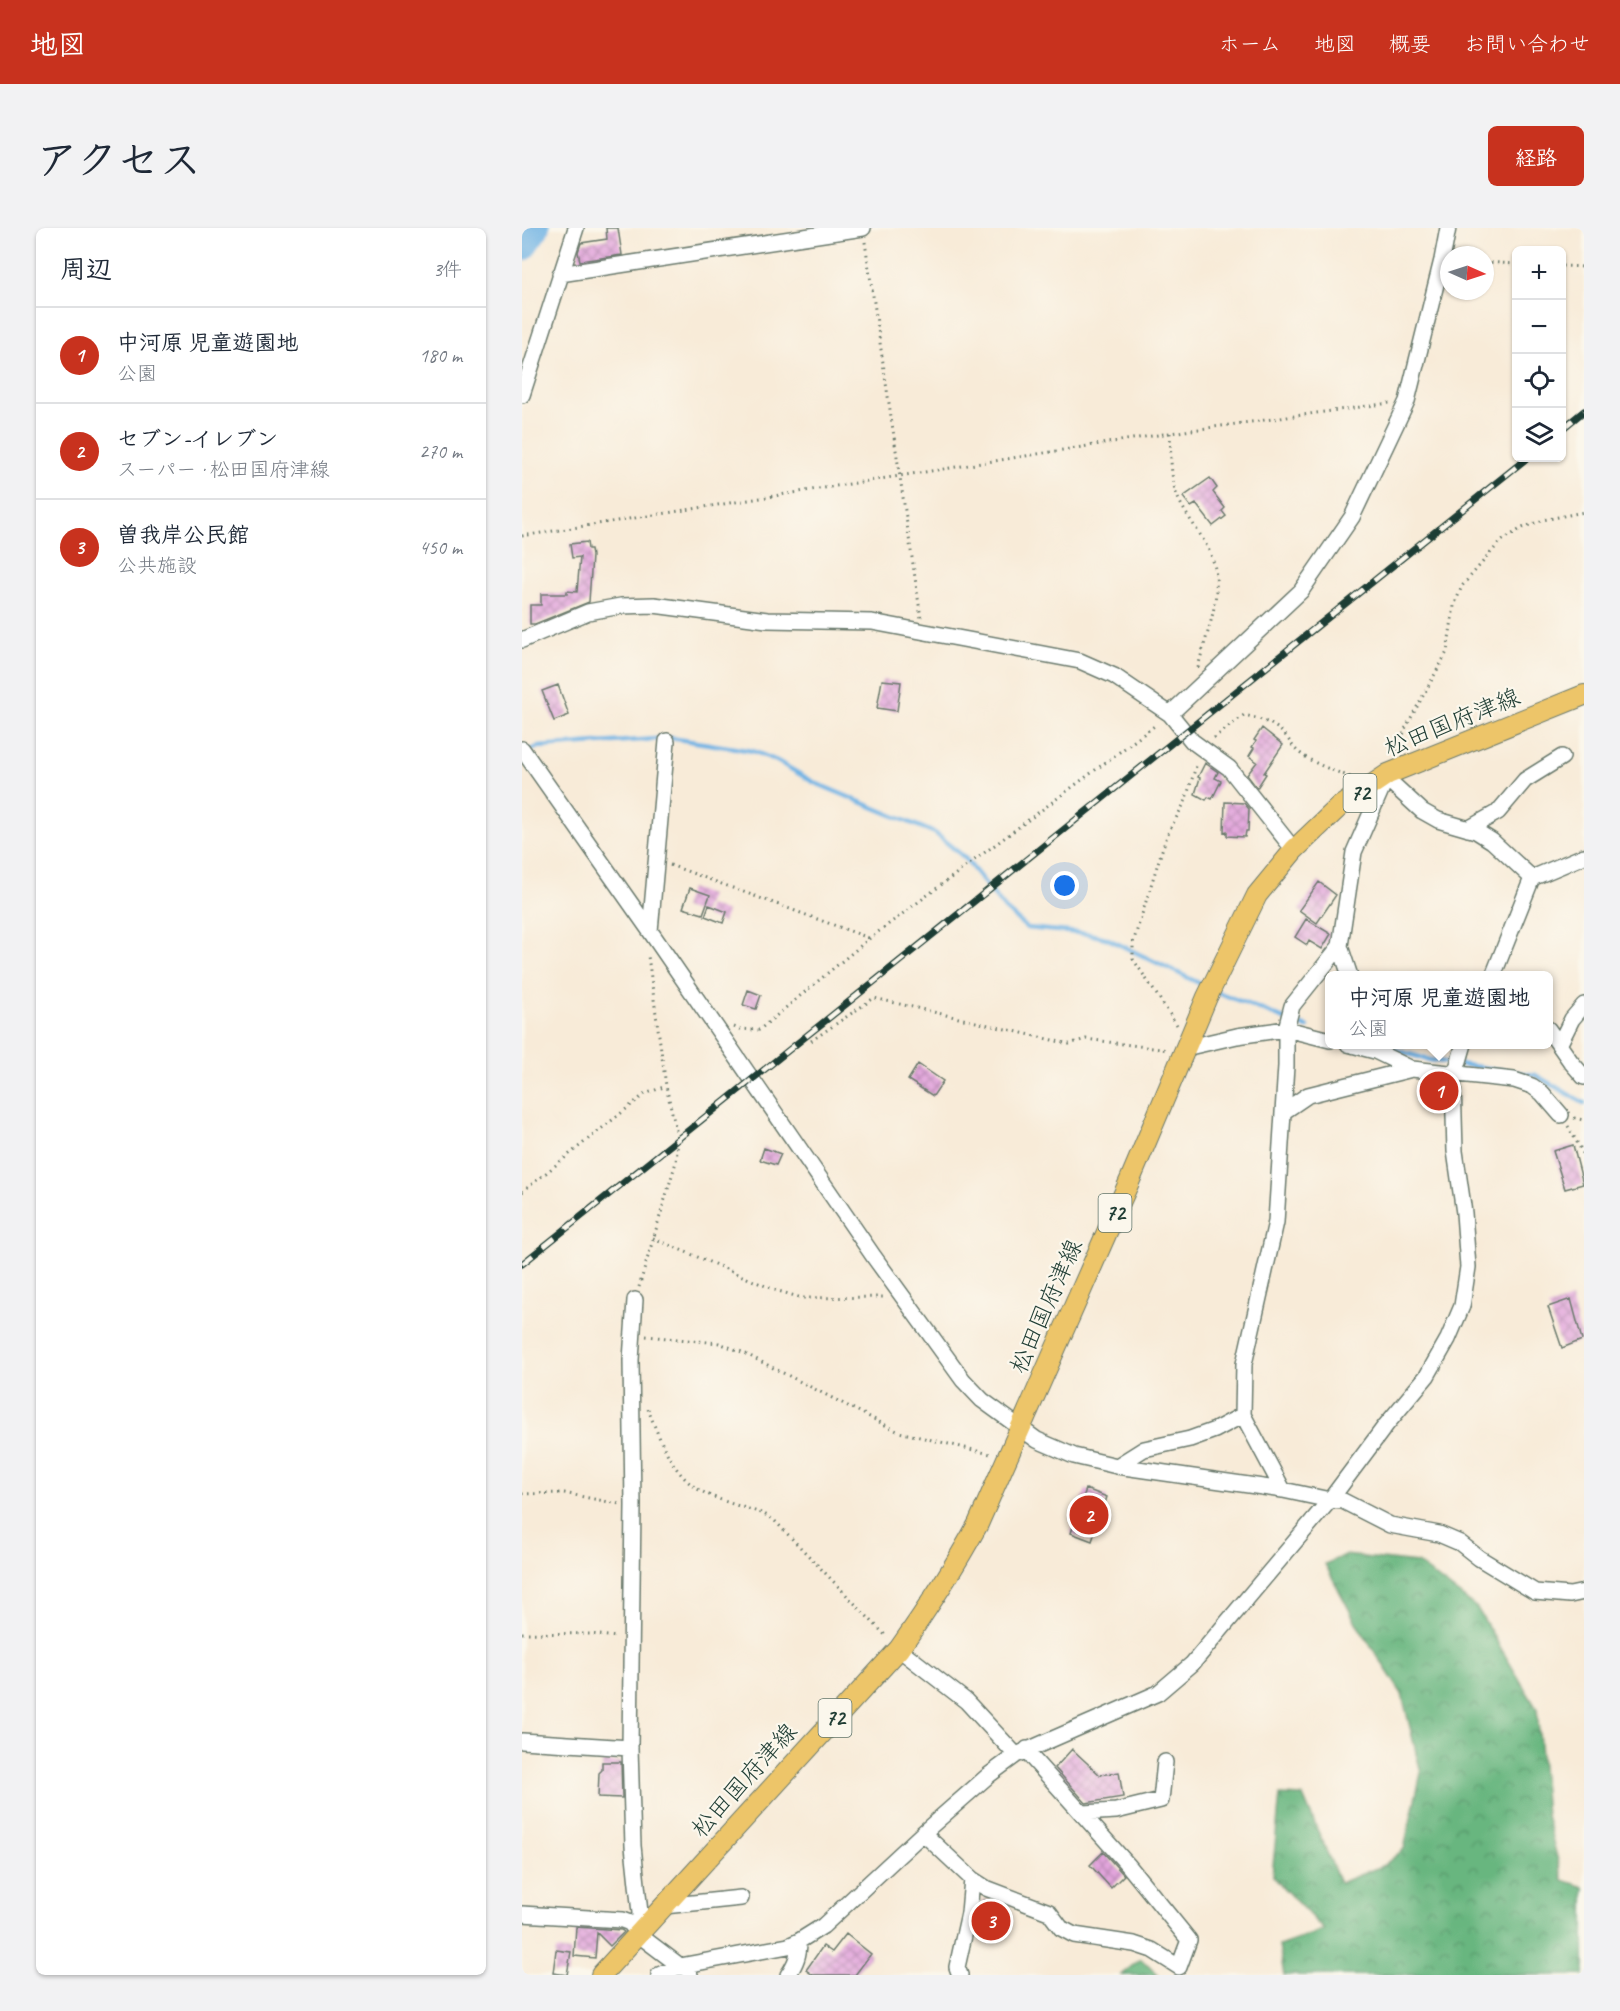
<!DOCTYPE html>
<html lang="ja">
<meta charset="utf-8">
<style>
:root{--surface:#fff;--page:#f2f2f3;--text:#1f2937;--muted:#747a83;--line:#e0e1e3;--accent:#c8321e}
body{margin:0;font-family:Caveat,"Klee One",sans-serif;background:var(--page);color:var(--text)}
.controls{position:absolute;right:18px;top:18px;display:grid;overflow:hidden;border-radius:9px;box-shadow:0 2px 4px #0004}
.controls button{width:54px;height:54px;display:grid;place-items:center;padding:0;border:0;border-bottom:2px solid var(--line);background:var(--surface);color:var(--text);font:30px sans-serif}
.compass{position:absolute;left:918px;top:18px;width:54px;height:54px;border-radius:50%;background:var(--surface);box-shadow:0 2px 4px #0004;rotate:93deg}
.you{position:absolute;left:543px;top:658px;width:21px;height:21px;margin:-15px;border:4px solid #fff;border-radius:50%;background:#1a73e8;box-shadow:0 0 0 9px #1a73e833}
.badge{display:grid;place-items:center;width:39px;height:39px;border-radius:50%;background:var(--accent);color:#fff;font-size:20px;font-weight:700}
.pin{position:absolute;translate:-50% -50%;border:3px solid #fff;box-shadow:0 2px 6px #0006}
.popup{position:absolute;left:803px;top:743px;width:228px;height:78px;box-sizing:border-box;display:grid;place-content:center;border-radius:9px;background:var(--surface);filter:drop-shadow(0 2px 4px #0005);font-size:20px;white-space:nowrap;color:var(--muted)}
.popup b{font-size:22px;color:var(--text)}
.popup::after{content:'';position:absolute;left:50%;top:100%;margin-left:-12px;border:12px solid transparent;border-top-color:var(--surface)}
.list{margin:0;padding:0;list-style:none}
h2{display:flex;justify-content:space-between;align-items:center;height:78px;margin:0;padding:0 24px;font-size:26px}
h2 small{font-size:20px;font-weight:400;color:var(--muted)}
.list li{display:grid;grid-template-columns:39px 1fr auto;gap:18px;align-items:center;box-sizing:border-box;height:96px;padding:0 24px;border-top:2px solid var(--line)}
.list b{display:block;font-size:22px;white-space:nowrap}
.list p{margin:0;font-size:20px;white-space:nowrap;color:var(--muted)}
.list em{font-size:20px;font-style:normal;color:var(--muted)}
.icon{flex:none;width:33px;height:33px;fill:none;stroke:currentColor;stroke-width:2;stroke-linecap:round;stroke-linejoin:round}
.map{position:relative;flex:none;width:1062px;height:1747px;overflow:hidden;border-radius:9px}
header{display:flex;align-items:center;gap:36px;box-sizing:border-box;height:84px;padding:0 30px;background:var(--accent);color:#fff}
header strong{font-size:28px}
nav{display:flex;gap:33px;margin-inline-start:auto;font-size:21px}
.intro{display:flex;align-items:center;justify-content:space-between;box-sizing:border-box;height:144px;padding:0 36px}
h1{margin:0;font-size:42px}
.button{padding:15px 27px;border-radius:9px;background:var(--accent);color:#fff;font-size:21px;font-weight:700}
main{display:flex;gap:36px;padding:0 36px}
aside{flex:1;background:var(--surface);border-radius:9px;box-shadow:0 2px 4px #0004}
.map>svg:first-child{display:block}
.forest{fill:url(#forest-crowns);stroke:#447a5a;stroke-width:1.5}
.park{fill:#80d496;stroke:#508865;stroke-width:1.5}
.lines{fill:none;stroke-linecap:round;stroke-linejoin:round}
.stream{stroke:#6eb2e4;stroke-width:4.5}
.river{stroke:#6eb2e4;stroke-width:27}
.building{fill:url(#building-cross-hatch)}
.minor-casing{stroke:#6b7a6d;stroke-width:18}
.major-casing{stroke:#6b7a6d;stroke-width:22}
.path{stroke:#6b7a6d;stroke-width:3;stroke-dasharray:1.5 4.5;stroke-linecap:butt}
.minor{stroke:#fff;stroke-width:15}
.major{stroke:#edc569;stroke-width:20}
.rail-casing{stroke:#1f3d34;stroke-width:7}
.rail{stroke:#fbf7ec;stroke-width:4.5;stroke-dasharray:14;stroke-linecap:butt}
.labels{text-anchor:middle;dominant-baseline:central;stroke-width:4.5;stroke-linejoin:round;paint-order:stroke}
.shield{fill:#fbf7ec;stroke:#61756b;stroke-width:1.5}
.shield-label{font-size:22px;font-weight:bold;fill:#1f3d34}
.street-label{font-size:24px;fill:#1f3d34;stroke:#fbf7ec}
</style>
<header>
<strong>地図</strong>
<nav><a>ホーム</a><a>地図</a><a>概要</a><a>お問い合わせ</a></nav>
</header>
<div class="intro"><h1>アクセス</h1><a class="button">経路</a></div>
<main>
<aside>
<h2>周辺<small>3件</small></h2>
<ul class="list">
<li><span class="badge">1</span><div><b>中河原 児童遊園地</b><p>公園</p></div><em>180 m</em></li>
<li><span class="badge">2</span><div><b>セブン-イレブン</b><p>スーパー · 松田国府津線</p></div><em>270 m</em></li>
<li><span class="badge">3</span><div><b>曽我岸公民館</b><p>公共施設</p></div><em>450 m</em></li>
</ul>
</aside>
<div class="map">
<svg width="1062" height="1747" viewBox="0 0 1062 1747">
<defs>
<pattern id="forest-crowns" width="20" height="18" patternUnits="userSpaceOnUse" patternTransform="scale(1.5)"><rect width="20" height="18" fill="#68b67f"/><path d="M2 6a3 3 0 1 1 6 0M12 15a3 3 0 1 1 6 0" fill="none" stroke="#559569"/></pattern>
<pattern id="building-cross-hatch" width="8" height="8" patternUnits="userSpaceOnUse" patternTransform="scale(1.5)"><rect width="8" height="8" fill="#e2a4dc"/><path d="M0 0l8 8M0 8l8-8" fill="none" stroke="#b787b3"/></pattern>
</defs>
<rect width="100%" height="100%" fill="#fbf7ec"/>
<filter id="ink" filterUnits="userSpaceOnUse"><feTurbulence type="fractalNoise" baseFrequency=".0167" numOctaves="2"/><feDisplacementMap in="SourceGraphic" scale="12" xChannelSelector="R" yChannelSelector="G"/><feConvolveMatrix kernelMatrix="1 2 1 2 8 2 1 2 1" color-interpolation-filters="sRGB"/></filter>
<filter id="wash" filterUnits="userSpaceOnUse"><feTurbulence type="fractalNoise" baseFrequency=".008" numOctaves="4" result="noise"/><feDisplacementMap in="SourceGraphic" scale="24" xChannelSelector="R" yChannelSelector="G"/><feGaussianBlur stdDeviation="1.35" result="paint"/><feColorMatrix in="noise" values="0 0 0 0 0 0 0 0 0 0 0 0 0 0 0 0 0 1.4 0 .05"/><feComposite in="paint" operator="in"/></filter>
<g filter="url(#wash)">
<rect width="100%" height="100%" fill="#f8ebd8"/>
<!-- forest -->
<path class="forest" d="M823 1327 895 1335 955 1380 1015 1481 1024 1587 1041 1652 1062 1659V1747H762L757 1718 802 1702 750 1648 758 1567 781 1568 818 1655 862 1637 882 1621 899 1545 880 1466 836 1398 803 1336Z
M619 1731 636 1747H599L600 1746Z"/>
<!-- park -->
<path class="park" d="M896 844H925L927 881 920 882Z"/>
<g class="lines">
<!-- stream -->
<path class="stream" d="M5 524 16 519 149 510 231 523 255 533 293 555 413 605 442 629 483 681 505 700 567 706 584 710 685 759
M693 763 772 795 786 799
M859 818 908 832 1013 847 1062 875"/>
<!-- river -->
<path class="river" d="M0 20 14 0"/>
</g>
<g id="blocks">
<!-- building -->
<path class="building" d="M84 0H96L100 27 58 33 56 24 59 15 85 11Z
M688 250 695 260 691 264 703 280 700 283 704 288 691 298 674 276 669 279 661 269Z
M65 314 66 321H69L70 328 67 374 13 396H8V377H19V366H45V363L55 364 58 329 50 330 48 316Z
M360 452 379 454 375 483 355 480Z
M36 457 47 487 32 493 20 463Z
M740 500 761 517 742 545 744 546 735 560 725 547 735 534 727 528 732 520 730 519 734 513 732 512Z
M683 535 696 544 693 550 699 553 690 571 686 569 684 572 673 566 678 550 676 549Z
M703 574 722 575 727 581 726 603H724L723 609 705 608V603L702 604Z
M797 654 814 667 795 695 777 682Z
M168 660 188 667 181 686 161 680Z
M187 677 205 684 201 695 183 688Z
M784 691 809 706 800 721 787 713 785 717 773 709Z
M226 762 239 767 234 781 221 777Z
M396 836 421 853 411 868 386 852Z
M1051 917 1061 956 1043 961 1031 923Z
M242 920 259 926 254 937 238 932Z
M1049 1071 1060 1112 1040 1120 1026 1079Z
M564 1261 585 1269 570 1313 549 1305Z
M550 1521 578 1547 597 1544 601 1569 564 1575 533 1540Z
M80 1534H99L100 1570 76 1569 77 1545 80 1542Z
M581 1624 602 1647 589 1660 568 1637Z
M462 1672 486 1681 475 1713 453 1705Z
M54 1699 99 1702 102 1704 88 1718 75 1705 73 1730 52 1728Z
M324 1706 349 1726 333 1747H291L284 1742 301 1718 310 1724Z
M34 1722 49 1724 45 1747 31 1745Z"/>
</g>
</g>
<g filter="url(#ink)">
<use href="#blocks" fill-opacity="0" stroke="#6b7a6d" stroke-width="1.5"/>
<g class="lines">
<defs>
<path id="minor" d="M38 46 341 0
M0 167 54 0
M0 412 66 384 99 378 132 377 245 392 350 394 558 433 592 448 648 486 670 513 707 540 772 622
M648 486 779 363 830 289 885 173 920 32 926 0
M0 521 128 703 352 1029 441 1152 460 1172 515 1212 552 1228 595 1238 761 1262 808 1272 864 1197 905 1148 926 1111 940 1078 946 1039 942 985 933 923 931 854 942 816
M863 549 900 583 916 592 954 603 970 613 1010 650
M946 601 976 584 1003 552 1040 529
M128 703 145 513
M818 718 828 748
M971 748 1010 650 1062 628
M1026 801 1049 834 1062 849
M1038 815 1050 791 1062 777
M826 816 853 823 890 841 992 852 1010 858 1020 865 1039 887
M663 820 715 808 764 801 808 812
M761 884 786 867 890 841
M113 1072 109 1132 111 1277 108 1520 111 1618 118 1685 117 1707
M595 1238 622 1221 668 1211 693 1202 721 1187
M761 1262 721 1187 722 1136 754 994 764 838V801L770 778 818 718 832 624 866 546
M377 1421 444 1473 494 1527
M0 1513 108 1520
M561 1585 594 1583 639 1572 643 1534
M401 1605 450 1651 447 1685 435 1739 438 1747
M450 1651 464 1660 527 1684 539 1700 552 1707 612 1716 630 1722 657 1739 667 1712 606 1637 511 1531 505 1521
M142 1678 219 1670
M0 1686 100 1692 108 1695 117 1707 158 1738 266 1718 277 1713 301 1698 401 1605 467 1547 494 1527 636 1465 670 1436 808 1272 821 1273 868 1297 917 1306 938 1315 957 1330 1013 1364 1048 1367 1062 1364
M137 1747 158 1738 166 1741 168 1747
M266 1747C274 1735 277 1727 277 1713"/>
<path id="major" d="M79 1747 377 1421C406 1380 432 1340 456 1296L608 952 685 769 735 667 772 622 817 579 866 546 1062 467"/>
</defs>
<!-- minor casing -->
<use href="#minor" class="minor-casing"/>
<!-- major casing -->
<use href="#major" class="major-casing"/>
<!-- path -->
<path class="path" d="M343 14 399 390
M963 34 994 36
M1040 38 1062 39
M648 205C649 224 648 253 656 270 668 297 692 317 694 349 696 383 683 408 676 440
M0 308 648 205 868 175
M692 510 722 487C739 491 752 495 764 508 769 515 772 521 779 526 794 537 813 543 831 550
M875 523 884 499 925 424 932 378 940 358 978 314 1000 300 1021 292 1062 284
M148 637 347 710
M655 797 611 731V715L641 619 647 603 663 574 675 535
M212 799 217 801 237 802 348 710 635 496
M289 813 352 770 547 816 564 811 646 822
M1052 890 1062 892
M1046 898 1062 927
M0 964 123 866 144 858
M131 1010 253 1062 280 1070 363 1069
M117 1059 154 934 156 911 144 858 126 728
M124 1108 197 1115 220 1124 377 1204 468 1226
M126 1181C137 1210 151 1249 181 1264 200 1274 222 1279 242 1286L251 1291 365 1409
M0 1266 42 1265 97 1276
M0 1405 68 1406 95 1409"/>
<!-- minor -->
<use href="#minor" class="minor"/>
<!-- major -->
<use href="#major" class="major"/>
<defs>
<path id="rail" d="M1040 201 1062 183
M0 1036 1005 230"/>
</defs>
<!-- rail casing -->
<use href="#rail" class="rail-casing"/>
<!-- rail -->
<use href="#rail" class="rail"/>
</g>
</g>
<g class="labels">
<!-- shield labels -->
<g class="shield">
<rect x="821.5" y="546" width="33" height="38" rx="4.5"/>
<rect x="576.5" y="966" width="33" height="38" rx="4.5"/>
<rect x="296.5" y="1471" width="33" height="38" rx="4.5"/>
</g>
<g class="shield-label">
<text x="838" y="565">72</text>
<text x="593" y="985">72</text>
<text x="313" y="1490">72</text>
</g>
<!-- street labels -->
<g class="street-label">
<text transform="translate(930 494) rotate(-22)">松田国府津線</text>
<text transform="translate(524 1078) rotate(-66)">松田国府津線</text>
<text transform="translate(222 1552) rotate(-48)">松田国府津線</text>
</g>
</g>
</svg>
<div class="controls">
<button>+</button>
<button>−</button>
<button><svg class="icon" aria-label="locate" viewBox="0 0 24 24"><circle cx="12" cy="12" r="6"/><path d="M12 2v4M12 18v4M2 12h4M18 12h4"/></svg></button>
<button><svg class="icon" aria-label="layers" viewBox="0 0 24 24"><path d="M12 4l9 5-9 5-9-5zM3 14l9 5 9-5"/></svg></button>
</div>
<svg class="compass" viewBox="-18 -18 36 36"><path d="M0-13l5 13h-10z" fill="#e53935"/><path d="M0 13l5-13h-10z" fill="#747a83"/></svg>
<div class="you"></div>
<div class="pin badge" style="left:917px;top:863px">1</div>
<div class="popup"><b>中河原 児童遊園地</b>公園</div>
<div class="pin badge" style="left:567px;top:1287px">2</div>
<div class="pin badge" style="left:469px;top:1693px">3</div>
</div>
</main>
